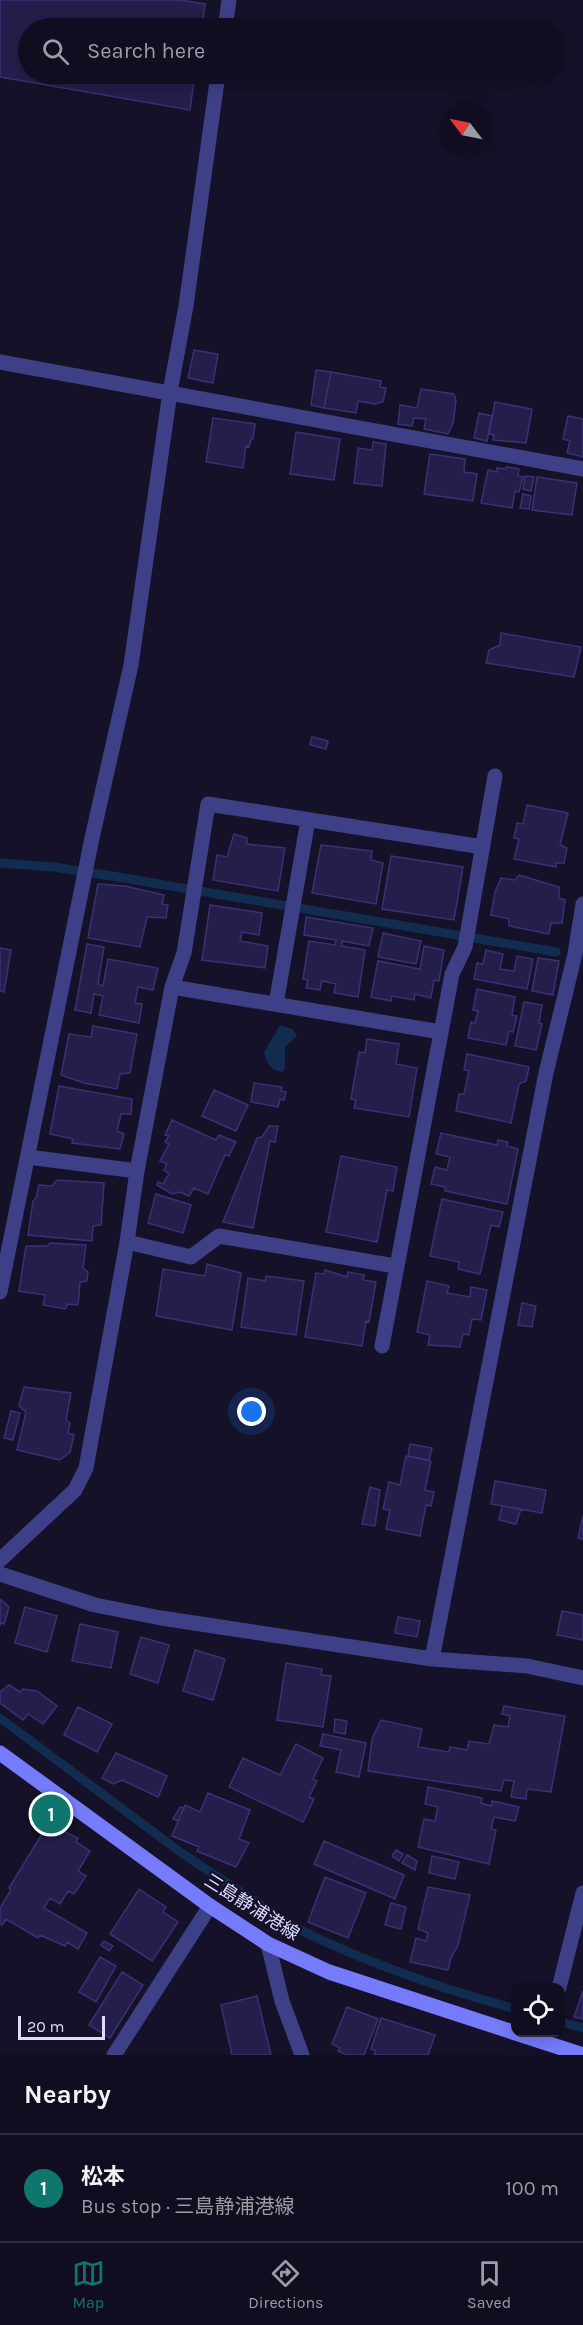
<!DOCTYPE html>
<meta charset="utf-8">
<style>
:root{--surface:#0f0d1f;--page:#1d1b2c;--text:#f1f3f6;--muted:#9b9ca4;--line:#2f2d3d;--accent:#0f766e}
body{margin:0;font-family:Karla,"Noto Sans JP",sans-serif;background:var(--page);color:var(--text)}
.controls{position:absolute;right:18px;bottom:18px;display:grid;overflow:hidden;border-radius:12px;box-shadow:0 3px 15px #0003}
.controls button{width:54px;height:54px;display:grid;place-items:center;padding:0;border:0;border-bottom:2px solid var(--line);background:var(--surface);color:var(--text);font:30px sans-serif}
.compass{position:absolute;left:439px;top:102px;width:54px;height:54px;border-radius:50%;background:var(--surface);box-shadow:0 3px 15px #0003;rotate:302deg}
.scale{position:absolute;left:18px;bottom:15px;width:87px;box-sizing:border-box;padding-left:6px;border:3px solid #dddbfe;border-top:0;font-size:16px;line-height:21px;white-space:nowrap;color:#dddbfe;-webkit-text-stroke:4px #141129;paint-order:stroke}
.you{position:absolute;left:252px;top:1412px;width:21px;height:21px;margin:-15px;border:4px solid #fff;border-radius:50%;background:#1a73e8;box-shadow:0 0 0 9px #1a73e833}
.badge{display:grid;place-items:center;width:39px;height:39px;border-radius:50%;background:var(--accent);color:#fff;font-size:20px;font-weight:700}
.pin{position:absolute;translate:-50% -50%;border:3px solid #fff;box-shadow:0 2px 6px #0006}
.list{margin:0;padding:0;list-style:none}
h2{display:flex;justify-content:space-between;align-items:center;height:78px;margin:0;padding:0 24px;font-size:26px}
h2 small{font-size:20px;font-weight:400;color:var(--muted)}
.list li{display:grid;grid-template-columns:39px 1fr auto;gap:18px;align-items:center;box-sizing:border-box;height:108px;padding:0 24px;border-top:2px solid var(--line)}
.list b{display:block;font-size:22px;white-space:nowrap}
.list p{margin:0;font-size:20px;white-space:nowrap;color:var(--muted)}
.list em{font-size:20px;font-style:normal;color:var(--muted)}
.icon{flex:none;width:33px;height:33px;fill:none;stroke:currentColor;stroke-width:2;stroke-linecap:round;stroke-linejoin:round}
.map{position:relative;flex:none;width:583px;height:2055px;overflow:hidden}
.search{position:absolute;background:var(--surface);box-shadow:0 3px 15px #0003;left:18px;right:18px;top:18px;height:66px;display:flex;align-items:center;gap:15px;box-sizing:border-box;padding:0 21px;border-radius:33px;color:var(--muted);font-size:22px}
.sheet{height:186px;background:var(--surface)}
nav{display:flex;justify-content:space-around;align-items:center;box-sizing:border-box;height:84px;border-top:2px solid var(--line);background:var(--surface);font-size:16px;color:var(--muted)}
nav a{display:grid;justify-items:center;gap:3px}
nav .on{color:var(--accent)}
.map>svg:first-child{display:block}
.water{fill:#112c4e}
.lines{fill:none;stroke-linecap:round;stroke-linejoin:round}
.stream{stroke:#112c4e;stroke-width:9}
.building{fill:#241e4a;stroke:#3a3175;stroke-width:1.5}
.minor{stroke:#3e4087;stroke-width:15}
.secondary{stroke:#757bfb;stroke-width:15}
.labels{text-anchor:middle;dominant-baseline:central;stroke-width:4.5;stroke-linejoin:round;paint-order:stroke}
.street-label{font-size:18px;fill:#dddbfe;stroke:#141129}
</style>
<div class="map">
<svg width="583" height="2055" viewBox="0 0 583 2055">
<rect width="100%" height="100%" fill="#141129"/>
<!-- water -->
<path class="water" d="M280 1025 293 1029 297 1036 285 1047V1069L282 1072C270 1069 267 1065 264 1052Z"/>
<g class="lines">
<!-- stream -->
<path class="stream" d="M0 863 54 867 118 877 556 952
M0 1718 183 1854 274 1914 283 1921 285 1926
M283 1921C357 1960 435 1987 516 2009
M560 2022 583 2028"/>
</g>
<!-- building -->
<path class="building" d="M0 0H180L205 4 202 28H28V74H195L190 110 0 77Z
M194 350 218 354 213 383 188 378Z
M316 370 331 372 324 408 311 405Z
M331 372 381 381 380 387 386 388 383 402 375 404 358 401 356 413 324 408Z
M421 389 454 394 456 401 453 423 448 434 424 429 426 419 414 418 412 426 398 424 400 405 417 408Z
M495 402 532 409 526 443 493 440 494 435 489 434Z
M479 413 492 416 487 441 474 438Z
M568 416 583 419V457L567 453 570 441 563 439Z
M213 418 255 424 253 439H251L249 447 246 446 243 468 206 462Z
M296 432 340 439 334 480 290 474Z
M373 442 386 444 382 486 354 483 358 448 372 450Z
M430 454 465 459 464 472 477 474 473 501 424 494Z
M506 467 519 469 518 476 523 477 519 492 515 491 512 508 481 503 488 470 497 472V468L506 469Z
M525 476 534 477 531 491 523 489Z
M537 477 577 483 572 515 532 510Z
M523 494 531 496 529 509 520 508Z
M501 633 581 647 574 677 486 663 489 650 500 645Z
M312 737 328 741 326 749 310 745Z
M527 805 568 813 560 845 567 848 564 863H556V867L514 859 519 839 514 838 517 823 523 824Z
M234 834 247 838V844L285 848 278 891 213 880 217 855 227 857Z
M321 845 372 851 371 860 383 863 376 904 312 893Z
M391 856 463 867 454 920 382 909Z
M519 875 559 887V898L565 900 562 923H551L549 934 509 926V919L491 915 495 892 501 878 515 880Z
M98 884 125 886 164 895 162 904 168 905 166 918 147 917 140 947 88 938Z
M210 905 262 913 259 935 242 932 240 941 268 946 265 968 202 960Z
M306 917 373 928 369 946 342 941V946L365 950 358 997 334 993 336 984 322 981 320 990 306 988 308 980 303 979 309 941 335 945 336 940 304 935Z
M383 933 421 941 416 964 378 957Z
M87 944 104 947 98 984 103 986 108 959 158 968 153 990 138 987 135 1003 142 1004 139 1023 99 1015 103 996 94 994 91 1013 75 1010Z
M424 946 444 950 439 981 434 980 431 998 415 994 414 1000 392 996 391 1001 371 997 378 961 420 969Z
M0 948 11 950 4 992 0 991Z
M486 950 503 954 500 969 514 971 517 956 533 959 527 989 474 979 477 963 483 964Z
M538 958 559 961 553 995 532 991Z
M477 989 515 997 512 1015 517 1016 513 1032 509 1031 506 1045 468 1038 471 1022 475 1023 478 1011 473 1010Z
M524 1002 542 1005 539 1023 542 1024 536 1050 515 1046Z
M93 1026 137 1034 130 1073 120 1074 117 1089 84 1083 61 1075 69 1034 91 1037Z
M367 1039 399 1044 396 1064 417 1068 409 1117 354 1108 356 1100 351 1099 359 1052 365 1053Z
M467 1054 529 1067 526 1081 519 1084 511 1123 456 1111 459 1094H464L469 1071 464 1070Z
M254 1083 282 1087 281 1091 286 1092 284 1100 280 1099 278 1107 251 1102Z
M59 1086 132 1099 131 1114H121L117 1131 124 1134 120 1149 72 1143 73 1139 50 1134Z
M214 1090 248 1105 236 1131 202 1116Z
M172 1120 216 1140 219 1135 236 1142 229 1156 225 1155 208 1194 194 1188 189 1196 180 1192 172 1194 157 1185 158 1182 163 1184 169 1174 164 1170 167 1164 160 1161 169 1144 165 1142 169 1136 165 1135Z
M269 1126H278L275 1142 270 1141 253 1228 223 1222 257 1138 262 1137Z
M441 1133 497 1145 498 1140 508 1142 507 1146 518 1149 507 1204 445 1191V1187L431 1184 435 1167 447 1170 450 1157 436 1154Z
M341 1156 397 1167 393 1191 387 1190 377 1242 326 1232Z
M57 1180 104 1183 101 1225 93 1226 92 1241 28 1235 33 1201 36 1198 39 1185 52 1186Z
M156 1194 191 1205 183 1233 148 1223Z
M442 1199 503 1212 499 1227 491 1225 480 1274 458 1269 459 1262 430 1256Z
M50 1243 86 1245 83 1268 88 1272 87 1281 80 1282 78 1305 68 1304 65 1309 43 1305 45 1295 19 1291 26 1246H47Z
M207 1264 241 1273 232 1330 156 1316 163 1269 205 1276Z
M325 1270 347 1277 348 1272 364 1275 363 1280 376 1282 369 1322 366 1321 362 1346 305 1337 316 1273 324 1274Z
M266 1276 304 1281 296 1335 241 1327 248 1278 265 1281Z
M427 1281 449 1286 447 1293 470 1297 471 1287 487 1290 481 1320 472 1319 469 1335 463 1334 460 1347 428 1345 430 1335 417 1332Z
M522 1303 536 1306 532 1327 518 1325Z
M24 1387 71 1393 66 1420 70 1423 68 1433 74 1435 70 1452 60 1460 17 1450 26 1412 19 1406Z
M11 1411 20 1413 13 1440 4 1438Z
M410 1444 432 1448 429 1460 408 1456Z
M406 1456 431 1461 425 1490 434 1492 431 1506 426 1505 420 1536 386 1529 390 1510 383 1509 389 1482 400 1485Z
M495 1481 546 1490 542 1513 491 1504Z
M370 1487 380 1490 375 1526 362 1524Z
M502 1506 521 1509 516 1524 499 1520Z
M583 1516V1539L578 1538Z
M0 1599 9 1607 4 1624 1 1623 0 1626Z
M25 1607 57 1616 47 1652 15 1643Z
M562 1611 583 1615V1640L557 1635Z
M398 1617 420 1621 417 1637 395 1633Z
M80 1624 118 1632 111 1668 72 1661Z
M141 1637 169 1645 158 1683 130 1674Z
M195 1650 225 1659 213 1700 183 1691Z
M286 1663 322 1669 321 1675 331 1676 323 1727 277 1720Z
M9 1685 20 1692 23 1689 37 1691 57 1706 43 1724 28 1714 23 1720 0 1703V1692Z
M504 1706 565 1716 551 1792 527 1789 526 1799 511 1797 514 1781 504 1780 501 1791 368 1771 372 1739 381 1720 422 1729 418 1747 449 1752 450 1747 467 1750 469 1741 489 1744 494 1725 508 1727 510 1716 502 1714Z
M78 1707 112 1724 97 1752 64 1735Z
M335 1719 347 1721 345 1734 334 1732Z
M323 1734 366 1743 359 1777 336 1772 341 1750 320 1746Z
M296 1744 323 1758 313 1779 317 1781 309 1797 314 1799 303 1822 229 1787 243 1758 280 1775Z
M116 1753 167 1776 158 1797 122 1780 113 1784 102 1778Z
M428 1787 482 1798 481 1803 491 1806 492 1801 519 1807 515 1821 494 1817 491 1829 496 1830 489 1864 418 1847 424 1819 435 1821 438 1807 425 1804Z
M208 1793 250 1810 239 1839 249 1843 236 1867 197 1851 199 1847 172 1836 185 1805 200 1812Z
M180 1807 184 1808 178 1821 173 1819Z
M48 1824 78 1838 76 1842 90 1851 78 1871 86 1876 74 1894 68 1891 60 1904 50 1898 44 1908 87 1933 78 1949 67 1942 65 1946 40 1935 38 1938 6 1919 2 1925 0 1923V1908L11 1890 9 1888Z
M324 1841 404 1875 395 1899 314 1864Z
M396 1850 403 1854 399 1861 392 1856Z
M407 1855 417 1861 415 1870 402 1863Z
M432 1856 459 1862 455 1879 429 1873Z
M325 1877 366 1893 348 1938 308 1922Z
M428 1887 470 1895 458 1945 451 1958 448 1970 410 1962 416 1938 426 1941 428 1933 418 1929Z
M139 1889 166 1907 163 1912 178 1922 152 1961 110 1934Z
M391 1903 406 1907 401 1929 385 1925Z
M104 1941 113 1946 109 1951 101 1945Z
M100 1957 116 1966 96 2002 79 1992Z
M122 1972 143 1985 110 2038 89 2025Z
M583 1991V2019L574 2017Z
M257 1996 271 2055H232L221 2005Z
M347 2007 378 2019 364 2055H347L338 2051 340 2048 332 2044Z
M381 2018 435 2035 428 2055H374L376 2051 371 2049Z"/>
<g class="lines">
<!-- minor -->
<path class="minor" d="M225 28 229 0
M0 362 583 469
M172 987 184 953 208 804 483 847
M276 1004 308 820
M28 1157 137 1171 172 987 441 1032
M127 1242 191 1257 219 1236 395 1266
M0 1292 92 838 131 665 170 392 186 306 218 74
M382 1346 452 974 465 947 495 776
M0 1560 75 1490 86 1468 127 1242 137 1171
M0 1574 95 1605 161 1618 432 1659 527 1666 583 1678
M432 1659 546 1073 575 954 583 904
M268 1944 282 2001 302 2055
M559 1988 583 1893
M114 2055 210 1906"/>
<!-- secondary -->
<path class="secondary" d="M0 1753 210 1906 268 1944 329 1972 583 2055"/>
</g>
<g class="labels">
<!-- street labels -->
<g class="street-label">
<text transform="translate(252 1907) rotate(32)">三島静浦港線</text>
</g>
</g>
</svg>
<div class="controls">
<button><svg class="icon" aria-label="locate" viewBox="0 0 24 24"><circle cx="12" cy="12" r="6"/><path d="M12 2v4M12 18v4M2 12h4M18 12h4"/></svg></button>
</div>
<svg class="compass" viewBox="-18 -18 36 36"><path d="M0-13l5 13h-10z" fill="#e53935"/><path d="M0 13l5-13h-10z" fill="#9b9ca4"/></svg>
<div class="scale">20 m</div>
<div class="you"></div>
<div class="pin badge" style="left:51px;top:1814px">1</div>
<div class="search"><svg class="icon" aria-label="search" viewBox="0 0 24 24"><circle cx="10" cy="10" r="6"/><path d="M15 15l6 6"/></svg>Search here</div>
</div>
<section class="sheet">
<h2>Nearby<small></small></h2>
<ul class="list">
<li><span class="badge">1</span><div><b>松本</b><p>Bus stop · 三島静浦港線</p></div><em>100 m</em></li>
</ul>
</section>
<nav>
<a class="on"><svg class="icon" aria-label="map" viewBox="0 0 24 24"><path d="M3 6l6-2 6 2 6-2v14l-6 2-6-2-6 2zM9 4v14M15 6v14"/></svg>Map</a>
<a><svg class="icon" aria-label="directions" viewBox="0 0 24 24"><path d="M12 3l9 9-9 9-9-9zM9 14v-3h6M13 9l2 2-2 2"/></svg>Directions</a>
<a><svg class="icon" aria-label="saved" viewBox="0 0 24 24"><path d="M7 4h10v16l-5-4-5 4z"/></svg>Saved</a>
</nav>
